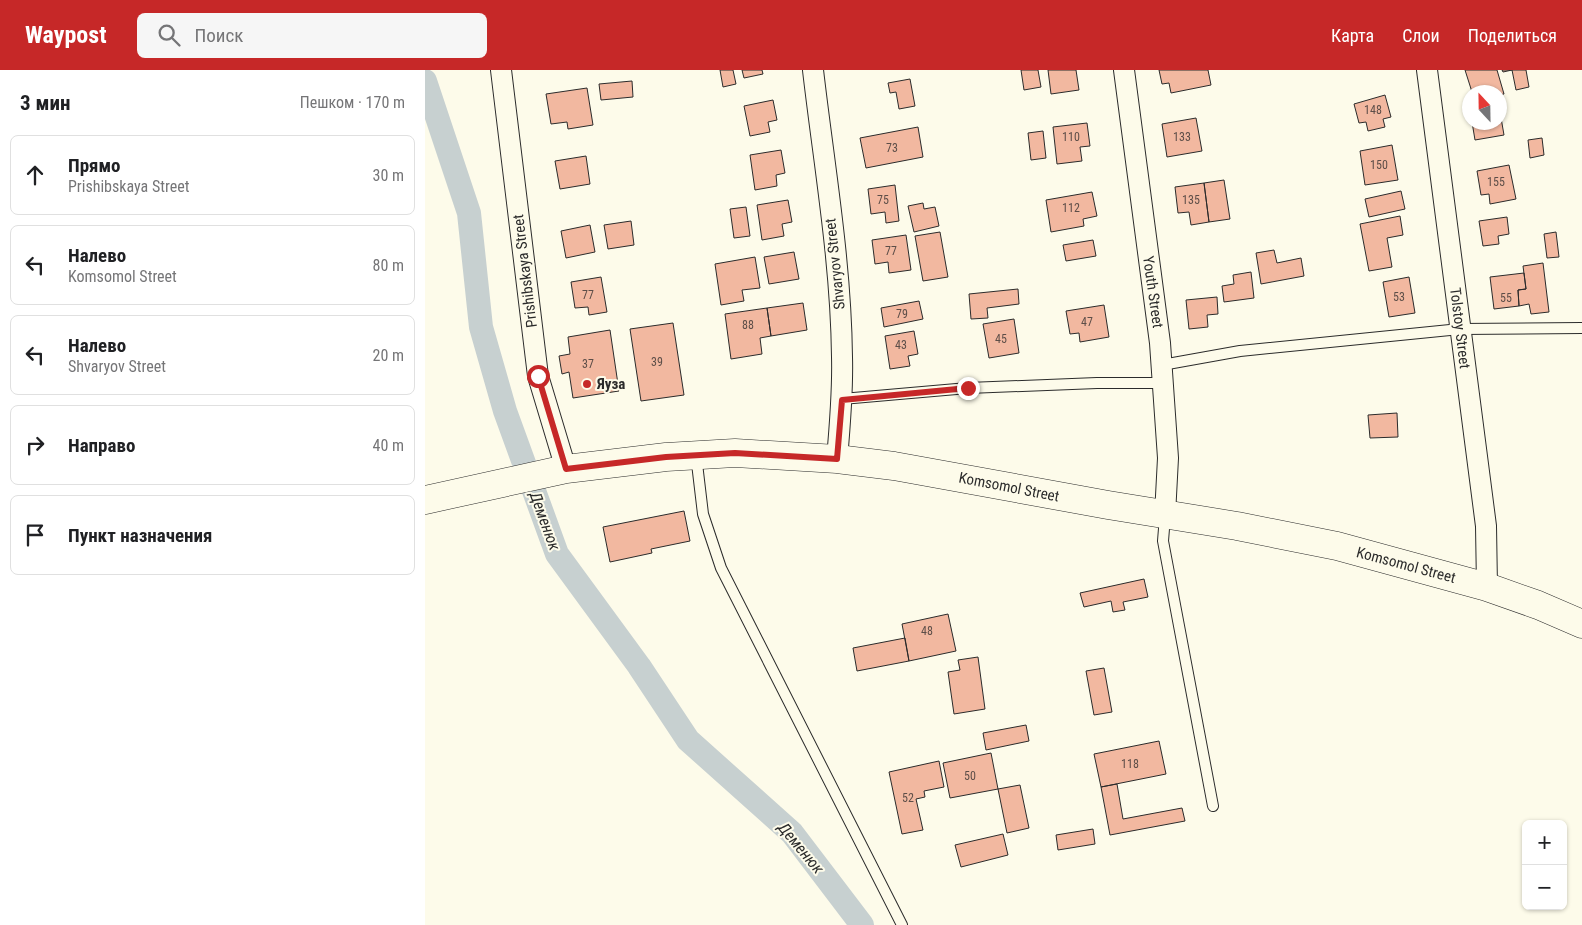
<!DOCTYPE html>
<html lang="ru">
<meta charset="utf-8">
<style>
:root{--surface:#fff;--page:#f6f6f6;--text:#202124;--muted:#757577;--line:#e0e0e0;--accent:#c62828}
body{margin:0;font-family:"Roboto Condensed",sans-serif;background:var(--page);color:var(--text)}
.controls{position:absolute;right:15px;bottom:15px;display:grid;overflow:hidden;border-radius:8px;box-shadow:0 1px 4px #0004}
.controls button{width:45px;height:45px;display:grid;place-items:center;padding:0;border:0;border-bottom:1px solid var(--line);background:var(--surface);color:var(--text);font:25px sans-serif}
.compass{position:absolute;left:1037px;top:15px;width:45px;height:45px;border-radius:50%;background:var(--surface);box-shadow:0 1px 4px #0004;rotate:338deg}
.stop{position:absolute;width:15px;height:15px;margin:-11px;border:4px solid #c62828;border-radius:50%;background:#fff}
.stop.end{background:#c62828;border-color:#fff;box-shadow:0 1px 5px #0008}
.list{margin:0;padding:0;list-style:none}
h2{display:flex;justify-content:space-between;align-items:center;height:65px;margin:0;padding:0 20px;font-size:21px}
h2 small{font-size:16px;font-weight:400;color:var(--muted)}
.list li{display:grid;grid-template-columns:32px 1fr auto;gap:15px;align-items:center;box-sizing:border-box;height:80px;margin:0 10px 10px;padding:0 10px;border:1px solid var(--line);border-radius:8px}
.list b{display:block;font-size:19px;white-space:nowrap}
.list p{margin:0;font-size:16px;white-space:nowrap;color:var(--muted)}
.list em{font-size:16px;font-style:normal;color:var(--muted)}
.icon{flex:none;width:28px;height:28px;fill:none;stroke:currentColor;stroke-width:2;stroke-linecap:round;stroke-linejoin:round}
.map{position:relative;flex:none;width:1157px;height:855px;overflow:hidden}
header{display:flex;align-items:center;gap:30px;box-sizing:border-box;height:70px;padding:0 25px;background:var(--accent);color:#fff}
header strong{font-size:24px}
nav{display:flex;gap:28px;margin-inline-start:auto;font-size:18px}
.search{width:350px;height:45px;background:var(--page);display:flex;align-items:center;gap:12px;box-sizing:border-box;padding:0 18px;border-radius:8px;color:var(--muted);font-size:19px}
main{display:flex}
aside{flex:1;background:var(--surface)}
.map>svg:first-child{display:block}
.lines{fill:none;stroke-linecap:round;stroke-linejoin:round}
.canal{stroke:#c7d0d0;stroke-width:24}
.building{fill:#f2b8a0;stroke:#2b2b2b}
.lane-casing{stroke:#2b2b2b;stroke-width:12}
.street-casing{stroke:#2b2b2b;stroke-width:22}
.secondary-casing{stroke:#2b2b2b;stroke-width:29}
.lane{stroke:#fdfbea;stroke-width:10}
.street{stroke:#fdfbea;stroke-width:20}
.secondary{stroke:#fdfbea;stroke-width:28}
.route{stroke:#c62828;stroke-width:6}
.poi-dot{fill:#c62828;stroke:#fdfbea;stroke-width:2}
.labels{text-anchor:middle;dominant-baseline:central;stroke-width:4;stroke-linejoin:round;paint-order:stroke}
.number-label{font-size:12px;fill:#5d4e48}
.street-label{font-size:15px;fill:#2b2b2b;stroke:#fdfbea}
.poi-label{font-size:15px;font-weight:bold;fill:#2b2b2b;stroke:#fdfbea;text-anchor:start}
.water-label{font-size:16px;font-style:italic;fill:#2b2b2b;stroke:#fdfbea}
</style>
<header>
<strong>Waypost</strong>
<div class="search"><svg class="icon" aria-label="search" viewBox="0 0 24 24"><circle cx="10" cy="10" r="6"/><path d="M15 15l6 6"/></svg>Поиск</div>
<nav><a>Карта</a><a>Слои</a><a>Поделиться</a></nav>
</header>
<main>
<aside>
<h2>3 мин<small>Пешком · 170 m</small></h2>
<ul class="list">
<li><svg class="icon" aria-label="ahead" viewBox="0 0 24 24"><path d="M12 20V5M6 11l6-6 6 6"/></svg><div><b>Прямо</b><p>Prishibskaya Street</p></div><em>30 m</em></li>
<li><svg class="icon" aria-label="left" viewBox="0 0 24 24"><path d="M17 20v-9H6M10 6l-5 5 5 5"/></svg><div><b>Налево</b><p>Komsomol Street</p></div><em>80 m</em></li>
<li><svg class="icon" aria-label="left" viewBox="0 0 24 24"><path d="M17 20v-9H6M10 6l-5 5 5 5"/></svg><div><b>Налево</b><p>Shvaryov Street</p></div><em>20 m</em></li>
<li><svg class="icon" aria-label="right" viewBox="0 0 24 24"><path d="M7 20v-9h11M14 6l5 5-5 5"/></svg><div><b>Направо</b></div><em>40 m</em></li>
<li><svg class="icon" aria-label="arrive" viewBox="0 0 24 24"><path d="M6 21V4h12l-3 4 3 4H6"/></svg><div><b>Пункт назначения</b></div></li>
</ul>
</aside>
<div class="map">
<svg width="1157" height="855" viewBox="0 0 1157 855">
<rect width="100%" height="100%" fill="#fdfbea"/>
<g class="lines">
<!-- canal -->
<path class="canal" d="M0 11 44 143 56 257 80 341 132 484 214 596 263 670 367 763 437 855"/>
</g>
<!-- building -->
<path class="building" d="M295 0H308L311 14 298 17Z
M317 0H337L338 4 319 8Z
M596 0H613L616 17 599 20Z
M623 0H651L654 20 626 24Z
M734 0H783L786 15 746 23 744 13 737 14Z
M1040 0H1072L1079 24 1074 25V22H1054V21L1047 22Z
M1077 0H1101L1104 17 1091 20 1087 0 1078 2Z
M485 9 490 36 474 39 471 22 465 23 463 13Z
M207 11 208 27 176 30 174 14Z
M162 18 168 55 143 59 142 52 126 54 121 24Z
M960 25 966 47 958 49 960 57 943 61 941 52 934 53 929 34Z
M348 30 352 50 343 52 345 62 325 66 319 36Z
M1075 42 1079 65 1050 70 1047 52H1074Z
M771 48 777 81 742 87 737 54Z
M662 53 665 76 655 77 657 91 632 94 628 57Z
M493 57 498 87 441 98 435 68Z
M618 61 621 88 606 90 603 63Z
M1117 68 1119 85 1105 88 1103 70Z
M967 75 973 110 940 115 935 81Z
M356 80 360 103 351 105 352 116 330 120 325 85Z
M161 86 165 114 135 119 130 91Z
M1084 95 1091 129 1065 134 1064 124 1056 125 1052 101Z
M799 110 805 149 784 152 779 113Z
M779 113 784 152 766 155 764 142 753 143 750 117Z
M470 115 474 151 461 153 460 142 446 144 443 119Z
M976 121 980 139 944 147 940 129Z
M667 122 672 146 658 149 659 156 626 162 621 130Z
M363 130 367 152 357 154 359 166 337 170 332 135Z
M498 133 499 139 510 137 514 156 489 162 483 136Z
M321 137 325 166 309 168 305 139Z
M975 146 978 165 962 168 967 197 944 201 935 154Z
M1082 147 1084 164 1073 166 1074 174 1058 176 1054 151Z
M206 151 209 175 183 179 179 155Z
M165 155 170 182 141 188 136 161Z
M515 162 523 207 498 211 490 166Z
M1131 162 1134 187 1122 188 1119 164Z
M481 165 486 200 464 203 463 192 450 194 447 170Z
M668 170 671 186 641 191 638 175Z
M849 180 852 193 876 188 879 206 836 214 831 183Z
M369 182 374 209 344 214 339 187Z
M330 187 335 218 317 220 319 231 296 235 290 194Z
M1118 193 1124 242 1106 244 1104 234 1094 236 1093 220 1101 219 1098 196Z
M826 202 829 228 799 232 797 216 809 214 808 205Z
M1099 203 1101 219 1093 220 1094 236 1069 239 1065 207Z
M176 207 182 242 164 245 163 237 150 238 146 212Z
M984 207 990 243 964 247 958 212Z
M593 219 594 234 562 238 563 248 546 249 544 224Z
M792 227 793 244 782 245 783 257 764 259 761 230Z
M494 231 498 249 459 257 456 238Z
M378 233 382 260 346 266 342 238Z
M679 235 684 267 655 272 654 263 645 264 641 241Z
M342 238 346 266 335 268 337 284 306 289 300 244Z
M589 249 594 283 564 288 558 254Z
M248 253 259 325 216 331 205 259Z
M185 260 194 321 148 328 144 302 137 304 134 286 145 284 143 267Z
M489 261 493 284 483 286 485 296 465 299 460 266Z
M972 343 973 367 945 368 943 345Z
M259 441 265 471 226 479 227 483 185 492 178 457Z
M719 509 723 527 698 532 700 540 688 542 686 531 659 537 655 523Z
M523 544 531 581 484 591 477 554Z
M480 568 484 591 432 601 428 578Z
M553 587 560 639 529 644 523 602 535 600 533 590Z
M679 598 687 642 669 645 661 601Z
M601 655 604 671 561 680 558 663Z
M734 671 741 704 676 717 669 684Z
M566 683 573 719 525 728 518 693Z
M514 691 519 717 499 721 500 727 491 729 498 760 477 764 464 702Z
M692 714 698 749 757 738 760 751 685 765 676 717Z
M595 715 604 758 582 763 573 719Z
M668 759 670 774 633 780 631 765Z
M578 764 583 785 536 797 530 775Z"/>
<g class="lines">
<defs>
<path id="lane" d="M737 295 815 281 1035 259 1157 258
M417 329 543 318 672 313H738
M271 385 278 444 296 498 477 855
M740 446 738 471 788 736"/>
<path id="street" d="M76 0 113 306 141 399
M388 0C399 95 416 191 417 287 418 321 415 355 412 389
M699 0 735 273 743 388 740 445
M1002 0 1061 456 1062 517"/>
<path id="secondary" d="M0 430 141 399 241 387 310 383 412 389 469 396 683 435 812 456 912 476 1062 517 1113 535 1157 554"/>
</defs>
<!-- lane casing -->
<use href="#lane" class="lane-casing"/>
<!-- street casing -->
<use href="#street" class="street-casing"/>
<!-- secondary casing -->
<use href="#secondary" class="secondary-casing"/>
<!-- lane -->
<use href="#lane" class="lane"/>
<!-- street -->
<use href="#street" class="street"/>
<!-- secondary -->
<use href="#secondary" class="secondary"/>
</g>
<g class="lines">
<!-- route -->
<path class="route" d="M113 306 141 399 241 387 310 383 412 389 417 330 543 318"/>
</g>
<!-- markers -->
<circle class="poi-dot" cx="162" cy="314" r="5"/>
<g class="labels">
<!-- number labels -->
<g class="number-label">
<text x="948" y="40">148</text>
<text x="646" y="67">110</text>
<text x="757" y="67">133</text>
<text x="467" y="78">73</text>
<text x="954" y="95">150</text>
<text x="1071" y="112">155</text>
<text x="458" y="130">75</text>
<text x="766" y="130">135</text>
<text x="646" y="138">112</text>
<text x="466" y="181">77</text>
<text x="163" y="225">77</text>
<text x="974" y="227">53</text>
<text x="1081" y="228">55</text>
<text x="477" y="244">79</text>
<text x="662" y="252">47</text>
<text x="323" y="255">88</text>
<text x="576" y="269">45</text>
<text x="476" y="275">43</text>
<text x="232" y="292">39</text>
<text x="163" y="294">37</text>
<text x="502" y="561">48</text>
<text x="705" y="694">118</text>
<text x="545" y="706">50</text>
<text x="483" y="728">52</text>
</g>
<!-- street labels -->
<g class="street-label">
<text transform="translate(410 194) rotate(-96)">Shvaryov Street</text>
<text transform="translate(100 201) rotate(-97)">Prishibskaya Street</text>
<text transform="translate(728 222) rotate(82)">Youth Street</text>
<text transform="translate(1035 258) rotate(83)">Tolstoy Street</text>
<text transform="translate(584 417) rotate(11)">Komsomol Street</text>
<text transform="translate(981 495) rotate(15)">Komsomol Street</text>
</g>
<!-- poi labels -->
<g class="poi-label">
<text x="172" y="314">Яуза</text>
</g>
<!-- water labels -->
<g class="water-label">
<text transform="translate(120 451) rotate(70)">Деменюк</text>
<text transform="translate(376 778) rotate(50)">Деменюк</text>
</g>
</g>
</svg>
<div class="controls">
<button>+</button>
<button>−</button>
</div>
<svg class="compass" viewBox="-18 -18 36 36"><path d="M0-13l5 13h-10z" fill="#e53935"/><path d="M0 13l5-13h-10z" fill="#757577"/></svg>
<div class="stop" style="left:113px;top:306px"></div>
<div class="stop end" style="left:543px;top:318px"></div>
</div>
</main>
